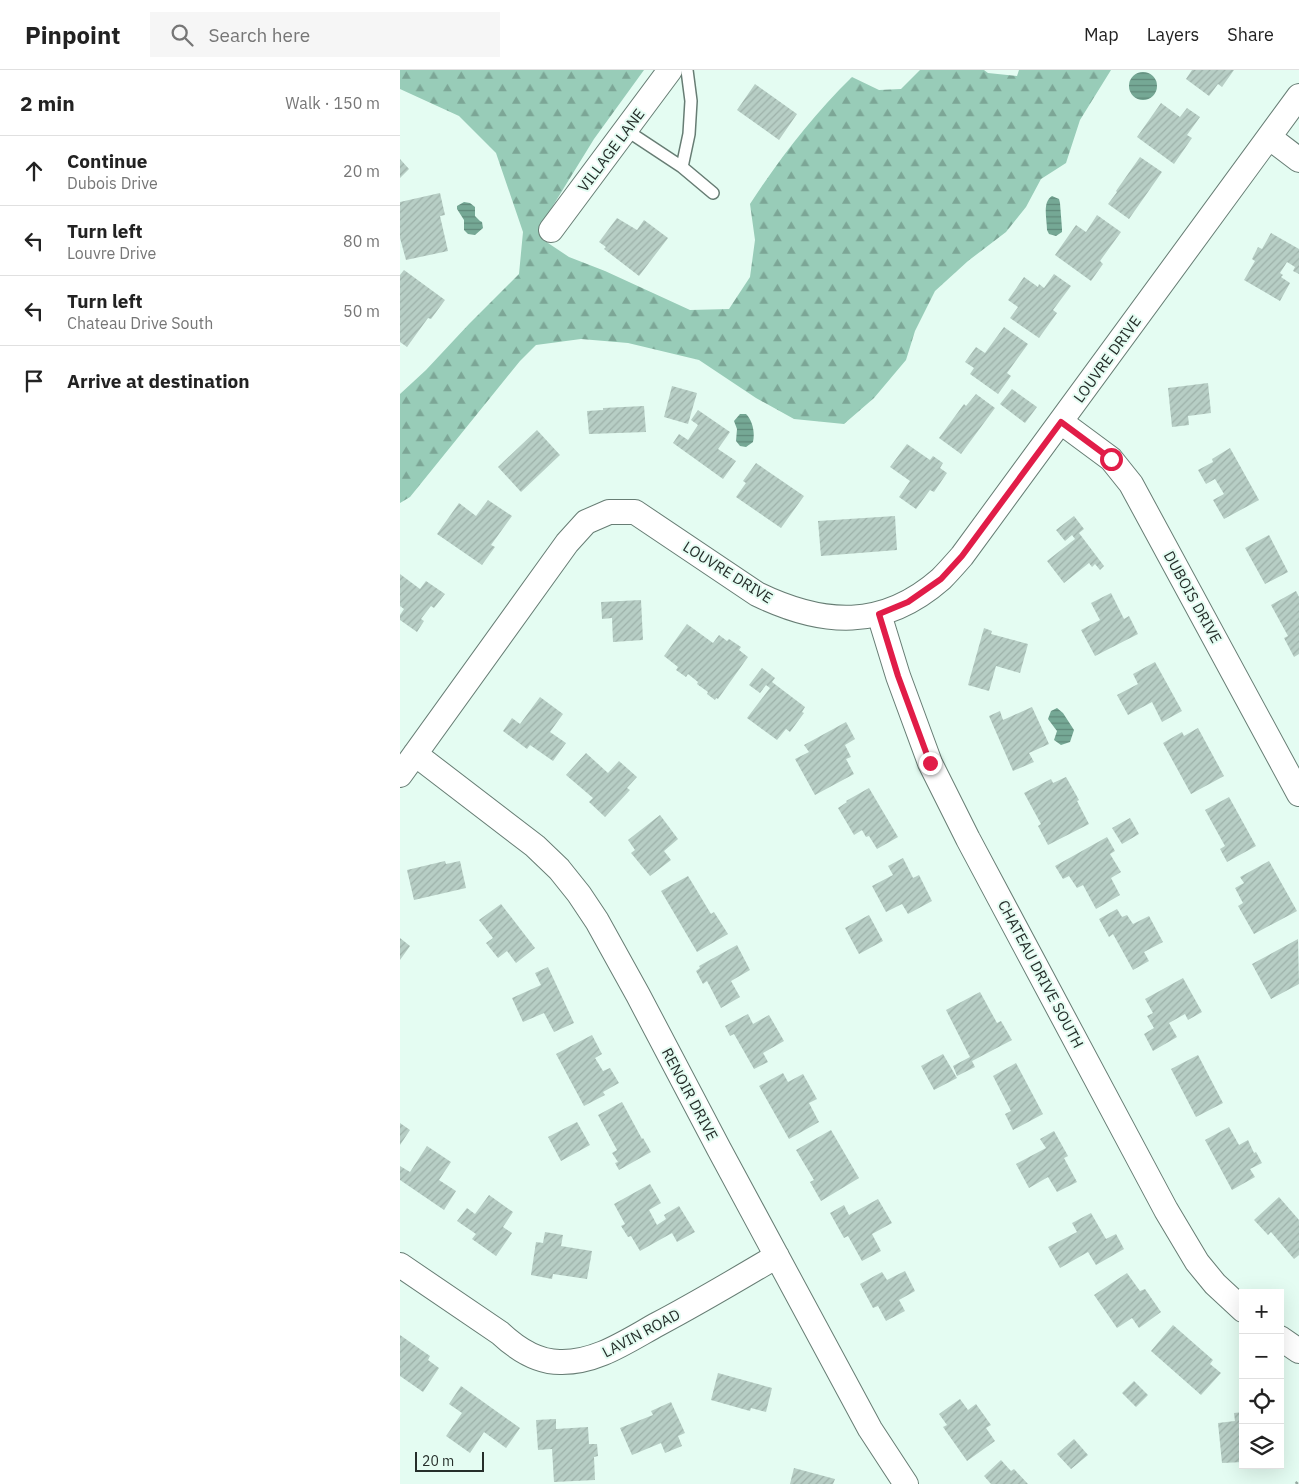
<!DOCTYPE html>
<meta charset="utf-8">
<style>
:root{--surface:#fff;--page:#f6f6f6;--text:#222;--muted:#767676;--line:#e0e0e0}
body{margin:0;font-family:"IBM Plex Sans",sans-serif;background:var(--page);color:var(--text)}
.controls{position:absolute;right:15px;bottom:15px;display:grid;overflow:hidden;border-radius:0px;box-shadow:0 5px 20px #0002}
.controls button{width:45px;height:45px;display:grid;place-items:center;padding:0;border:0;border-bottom:1px solid var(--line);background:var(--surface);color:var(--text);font:25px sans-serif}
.scale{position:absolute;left:15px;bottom:12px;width:69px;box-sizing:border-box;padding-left:5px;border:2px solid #252e2a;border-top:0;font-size:14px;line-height:18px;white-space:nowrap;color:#252e2a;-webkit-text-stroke:4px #e4fcf2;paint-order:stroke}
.stop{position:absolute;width:15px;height:15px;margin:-11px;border:4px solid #e11d48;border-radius:50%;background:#fff}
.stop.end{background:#e11d48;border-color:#fff;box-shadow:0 1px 5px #0008}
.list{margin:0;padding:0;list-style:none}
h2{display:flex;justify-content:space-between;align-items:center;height:65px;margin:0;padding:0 20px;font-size:21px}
h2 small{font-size:16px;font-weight:400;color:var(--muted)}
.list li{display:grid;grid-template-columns:32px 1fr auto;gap:15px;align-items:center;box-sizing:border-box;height:70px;padding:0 20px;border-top:1px solid var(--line)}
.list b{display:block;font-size:19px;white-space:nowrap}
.list p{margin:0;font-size:16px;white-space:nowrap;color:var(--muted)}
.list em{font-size:16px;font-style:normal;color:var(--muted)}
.icon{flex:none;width:28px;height:28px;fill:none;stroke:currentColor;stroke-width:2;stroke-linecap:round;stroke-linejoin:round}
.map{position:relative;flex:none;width:899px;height:1414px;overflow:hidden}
header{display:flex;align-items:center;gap:30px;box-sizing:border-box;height:70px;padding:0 25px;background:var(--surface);border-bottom:1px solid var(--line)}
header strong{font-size:24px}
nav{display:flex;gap:28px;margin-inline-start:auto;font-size:18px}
.search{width:350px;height:45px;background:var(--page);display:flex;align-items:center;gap:12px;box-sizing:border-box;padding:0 18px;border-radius:0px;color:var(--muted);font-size:19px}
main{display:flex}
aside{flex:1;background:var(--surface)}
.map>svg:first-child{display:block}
.forest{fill:url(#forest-firs)}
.water{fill:url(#water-rules)}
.building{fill:url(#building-hatch)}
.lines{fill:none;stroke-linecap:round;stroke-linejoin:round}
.service-casing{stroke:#677d74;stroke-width:14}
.minor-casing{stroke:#677d74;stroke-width:26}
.path{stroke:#96a8a1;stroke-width:3;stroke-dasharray:2.5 2.5;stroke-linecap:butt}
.service{stroke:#fff;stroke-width:11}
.minor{stroke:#fff;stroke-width:24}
.route{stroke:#e11d48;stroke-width:6}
.labels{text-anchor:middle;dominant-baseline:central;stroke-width:4;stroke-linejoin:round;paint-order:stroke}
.street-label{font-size:15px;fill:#252e2a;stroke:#e4fcf2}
</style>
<header>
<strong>Pinpoint</strong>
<div class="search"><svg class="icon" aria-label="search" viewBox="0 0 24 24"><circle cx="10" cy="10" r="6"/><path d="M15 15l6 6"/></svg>Search here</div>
<nav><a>Map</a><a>Layers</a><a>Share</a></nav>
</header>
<main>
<aside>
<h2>2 min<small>Walk · 150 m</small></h2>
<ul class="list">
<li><svg class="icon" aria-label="ahead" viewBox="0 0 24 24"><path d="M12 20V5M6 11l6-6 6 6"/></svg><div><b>Continue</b><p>Dubois Drive</p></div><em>20 m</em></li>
<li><svg class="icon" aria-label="left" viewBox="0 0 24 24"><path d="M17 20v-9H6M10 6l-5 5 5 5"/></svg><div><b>Turn left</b><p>Louvre Drive</p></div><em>80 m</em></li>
<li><svg class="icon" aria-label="left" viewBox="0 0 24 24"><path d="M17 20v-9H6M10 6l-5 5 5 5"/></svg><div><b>Turn left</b><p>Chateau Drive South</p></div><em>50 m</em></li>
<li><svg class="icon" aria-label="arrive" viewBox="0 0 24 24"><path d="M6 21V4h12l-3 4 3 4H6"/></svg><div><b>Arrive at destination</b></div></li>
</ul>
</aside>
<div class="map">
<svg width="899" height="1414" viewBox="0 0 899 1414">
<defs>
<pattern id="forest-firs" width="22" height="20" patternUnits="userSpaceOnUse" patternTransform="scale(1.25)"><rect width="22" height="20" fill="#98ccb8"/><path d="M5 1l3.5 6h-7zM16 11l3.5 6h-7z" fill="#7ca696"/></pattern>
<pattern id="water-rules" width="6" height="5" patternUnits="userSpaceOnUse" patternTransform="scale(1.25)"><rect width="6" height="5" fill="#75a895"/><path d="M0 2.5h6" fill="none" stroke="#60897a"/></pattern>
<pattern id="building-hatch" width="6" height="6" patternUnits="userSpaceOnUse" patternTransform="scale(1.25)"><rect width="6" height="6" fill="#b7cec5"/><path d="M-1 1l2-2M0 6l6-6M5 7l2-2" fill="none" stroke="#9db1a9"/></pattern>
</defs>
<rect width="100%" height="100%" fill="#e4fcf2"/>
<!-- forest -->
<path class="forest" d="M0 0H244L194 69 146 147 142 169 169 187 205 201 290 240 329 239 350 207 355 170 350 134C380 88 413 45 452 7L479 20 501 19 520 0H584L588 3 617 6 619 0H711L680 50 666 93 641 109 626 137 606 162 568 191 535 221 515 261 506 290 474 328 444 354 394 349 356 328 299 290 228 273 181 269 136 275 120 291 10 427 0 433V324L26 300 69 254 119 204 123 162 96 83 59 46 0 19Z"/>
<!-- water -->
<path class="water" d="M729 16a14 14 0 1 1 28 0a14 14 0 1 1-28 0Z
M652 126 659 129 660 133 662 159V162L656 166 649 164 647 160C647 149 642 132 652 126Z
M64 132 70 133 75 137V146L80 151 82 152 83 158 75 165 68 164 64 160V150L57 139V136Z
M340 344H346C353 351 355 363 353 372L346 377 340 376 336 371 337 359 334 351Z
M657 638 663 643 674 660 670 672 661 675 654 670 657 661 648 649 651 641Z"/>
<!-- building -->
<path class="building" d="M792 0H834L822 17 818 14 809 26 786 9Z
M355 14 397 44 379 70 337 40Z
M761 33 780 47 787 38 800 47 787 65 792 68 774 94 737 67Z
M740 87 762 102 729 149 708 134 717 122 716 121Z
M0 89 9 99 0 108Z
M40 123 45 145 40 146 48 181 6 190 0 168V132Z
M697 145 721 162 700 191 703 194 691 211 655 185 676 155 686 162Z
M217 148 237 160 244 150 268 168 239 206 204 179 206 177 199 172Z
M871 163 899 179V204L893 201 895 197 887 192 880 203 883 205 881 207 890 213 880 231 844 210 855 191 852 189 858 177 862 179Z
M4 200 45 230 31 249 28 248 7 277 0 272V205Z
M654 204 671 216 653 240 657 243 639 268 610 248 618 237 608 230 624 207 638 217 639 214 644 218Z
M604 257 628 274 607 303 611 306 598 324 570 304 574 298 565 292 576 277 585 283Z
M808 313 811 343 788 346 789 355 772 357 768 318Z
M272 316 297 323 288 354 264 347Z
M612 319 637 337 625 353 600 334Z
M576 324 595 338 561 384 539 368 564 334 566 336Z
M244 336 246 362 189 364 187 341 203 340V338Z
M298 340 330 362 318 379 336 391 323 409 273 373 279 364 288 370 298 355 291 350Z
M137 360 160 385 121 422 98 397Z
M507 374 530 390 533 386 543 393 540 398 547 403 534 422 530 420 516 439 499 427 510 411 490 397Z
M830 378 859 430 824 449 813 430 824 424 815 409 806 414 798 400 813 392 812 389Z
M356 393 404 426 381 458 336 427 346 413 343 411Z
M88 430 112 446 91 475 95 477 82 495 37 464 59 433 76 446Z
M495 446 497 480 421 486 418 451Z
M674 446 684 459 679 463 704 496 700 500 695 494 692 497 689 493 664 513 647 491 675 469 672 465 665 471 656 460Z
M869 465 888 502 865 514 845 478Z
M0 504 20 519 26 511 45 524 34 538 31 536 21 549 24 551 17 562 0 550V545L4 539 0 536Z
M896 521 899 527V584L894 587 884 568 888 566 871 535Z
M711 523 724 549 729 546 738 564 695 586 681 560 700 550 691 533Z
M241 530 243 570 213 572 212 548 202 549 201 532Z
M287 554 313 573 319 565 327 571 329 569 341 577 339 580 348 587 318 629 316 628 315 630 307 624 308 622 297 614 298 612 288 604 286 607 276 600 278 597 264 586Z
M584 558 592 561 591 564 628 574 620 603 596 596 589 621 568 615Z
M755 592 782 641 762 652 752 632 728 645 717 625 738 614 733 604Z
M362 598 375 608 372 612 405 637 402 642 404 643 390 662 386 659 377 670 347 648 370 618 366 615 360 623 349 615Z
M140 627 163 644 150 662 166 673 153 691 130 675 127 679 103 661 112 648 120 654Z
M632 637 649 674 629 683 634 692 613 701 589 646 600 641 603 650Z
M446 652 455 669 445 675 451 687 446 689 454 704 415 725 395 689 409 682 404 675Z
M798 658 824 706 791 724 763 673 782 662 784 666Z
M186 683 208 703 219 691 237 707 227 718 230 720 205 747 189 732 193 728 166 705Z
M666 707 679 730 677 731 689 754 648 775 638 756 641 754 624 723 651 709 653 713Z
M469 718 498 767 477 779 469 766 466 767 462 760 454 765 438 738 447 732 446 731Z
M829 727 856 776 827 792 820 779 825 776 805 740Z
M260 745 278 769 264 781 271 790 250 806 231 783 235 780 228 770Z
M730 748 739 764 722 774 712 758Z
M707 767 715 781 710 784 721 802 711 808 720 825 696 839 683 815 677 818 669 806 663 809 655 796Z
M503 788 513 808 519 805 532 831 508 844 502 834 486 842 472 816 493 805 488 796Z
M45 791 46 794 60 791 66 818 14 830 7 800Z
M869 791 897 841 854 864 838 836 843 833 835 818 844 813 840 807Z
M288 806 311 844 314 842 328 864 297 882 261 821Z
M101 834 135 878 116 893 107 881 98 888 86 873 93 868 79 850Z
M717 839 722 847 727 845 733 854 749 846 763 872 744 882 749 891 733 900 713 864 709 867 699 849Z
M469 845 483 871 459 884 445 858Z
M0 868 10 876 0 890Z
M898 869 899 914 871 929 852 894Z
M337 875 350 900 331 911 340 927 321 938 307 911 303 914 296 901 300 898 299 896Z
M148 897 174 953 154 962 144 943 123 952 112 928 141 915 135 903Z
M783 908 802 942 788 950 785 944 769 953 777 967 753 981 744 964 754 958 747 946 753 943 745 929Z
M580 922 597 953 601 951 612 970 572 991 575 997 557 1006 553 996 570 987 546 940Z
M348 944 353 954 369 945 384 971 363 983 368 992 354 999 334 964 330 966 325 956Z
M192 965 202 984 195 988 203 1001 210 998 219 1013 203 1022 205 1025 184 1036 156 984Z
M543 984 557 1008 534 1020 521 996Z
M798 985 823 1033 796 1047 771 999Z
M616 993 643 1044 613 1060 605 1044 611 1041 593 1006Z
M383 1003 388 1012 403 1004 417 1029 409 1033 419 1052 389 1069 359 1016Z
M222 1032 242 1069 243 1068 251 1082 219 1100 215 1093 218 1092 212 1083 217 1080 198 1045Z
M177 1052 190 1075 161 1091 148 1067Z
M0 1053 10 1060 0 1075Z
M829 1057 839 1075 848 1070 854 1083 856 1082 862 1093 850 1099 855 1107 832 1120 805 1070Z
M431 1060 459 1108 421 1131 410 1112 414 1110 396 1080Z
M654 1061 668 1086 664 1088 677 1112 657 1122 648 1107 629 1118 616 1094 646 1078 640 1069Z
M27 1076 51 1092 39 1110 56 1121 44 1140 0 1110V1096L10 1102Z
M250 1114 261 1133 249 1140 257 1155 266 1149 264 1145 279 1136 295 1162 277 1172 272 1163 240 1181 231 1166 228 1167 221 1156 225 1154 214 1134Z
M89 1125 113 1142 103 1157 112 1163 96 1186 72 1169 76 1164 57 1151 67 1138 75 1144Z
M879 1127 899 1150V1185L894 1189 871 1162 868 1165 854 1150Z
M478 1129 492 1153 472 1164 481 1181 462 1191 448 1166 444 1168 430 1143 444 1135 449 1145Z
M691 1143 706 1169 716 1164 724 1179 696 1195 688 1182 660 1198 648 1177 677 1162 672 1153Z
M145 1162 163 1165 161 1176 192 1181 187 1209 153 1204 152 1209 131 1205 136 1172 143 1173Z
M505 1201 515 1221 499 1230 505 1241 486 1251 478 1236 473 1238 460 1214 482 1202 487 1210Z
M727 1203 740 1221 745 1219 761 1242 739 1258 732 1248 717 1258 694 1225Z
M773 1255 813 1290 810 1294 821 1303 801 1325 751 1281Z
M0 1265 30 1286 28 1290 39 1298 23 1322 0 1306Z
M318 1303 372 1318 366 1342 351 1338 350 1341 311 1330Z
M734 1311 748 1325 736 1337 722 1323Z
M61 1316 120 1358 106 1378 84 1362 70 1383 46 1366 62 1343 49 1334Z
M560 1329 568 1340 576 1334 591 1355 586 1358 595 1371 567 1391 543 1357 547 1355 539 1344Z
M271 1332 285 1363 278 1366 282 1376 265 1383 261 1373 232 1385 220 1358 253 1345 251 1341Z
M843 1342V1392L822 1393 818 1353 835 1351 834 1343Z
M156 1349V1359L188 1357 189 1374H197L198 1386 194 1387 195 1410 154 1412 152 1379 138 1380 136 1350Z
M674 1369 688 1385 671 1399 657 1384Z
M601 1390 611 1401 614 1399 628 1414H591L584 1406Z
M394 1398 435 1409 433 1414H390Z"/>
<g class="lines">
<defs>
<path id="service" d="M287 0 291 31 289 64 282 97 313 123
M226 60 282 97"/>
<path id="minor" d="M869 67 899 90
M151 160 270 0
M661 352 711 389 731 414 899 724
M479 544 498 606 530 693 568 769 766 1140 797 1192 815 1214 843 1240
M15 684 135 776 159 799 179 824 197 851 238 925 319 1079 470 1359 506 1414
M0 705 167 473 186 452 209 442H235L357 524C423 556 483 560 541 509 548 502 555 494 562 486L899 26
M0 1195 100 1263C116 1278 137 1292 160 1292 196 1293 227 1271 258 1254 298 1233 338 1209 377 1186
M880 1268 899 1281"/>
</defs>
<!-- service casing -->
<use href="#service" class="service-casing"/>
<!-- minor casing -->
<use href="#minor" class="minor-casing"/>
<!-- path -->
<path class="path" d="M896 1414 899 1410"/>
<!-- service -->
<use href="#service" class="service"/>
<!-- minor -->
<use href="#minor" class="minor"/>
</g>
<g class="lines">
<!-- route -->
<path class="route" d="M530 693 498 606 479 544 508 532 541 509 562 486 661 352 711 389"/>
</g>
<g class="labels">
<!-- street labels -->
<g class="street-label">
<text transform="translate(211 80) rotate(-53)">VILLAGE LANE</text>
<text transform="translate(707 289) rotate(-54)">LOUVRE DRIVE</text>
<text transform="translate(328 502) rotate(32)">LOUVRE DRIVE</text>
<text transform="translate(793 527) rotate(61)">DUBOIS DRIVE</text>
<text transform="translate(641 904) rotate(62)">CHATEAU DRIVE SOUTH</text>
<text transform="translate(290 1024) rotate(62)">RENOIR DRIVE</text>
<text transform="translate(241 1263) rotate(-28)">LAVIN ROAD</text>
</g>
</g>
</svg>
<div class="controls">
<button>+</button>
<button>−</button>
<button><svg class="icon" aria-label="locate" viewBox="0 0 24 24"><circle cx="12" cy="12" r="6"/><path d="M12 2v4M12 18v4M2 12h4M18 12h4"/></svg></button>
<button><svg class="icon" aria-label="layers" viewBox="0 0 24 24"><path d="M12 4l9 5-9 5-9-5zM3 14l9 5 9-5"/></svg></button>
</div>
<div class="scale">20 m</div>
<div class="stop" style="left:711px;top:389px"></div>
<div class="stop end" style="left:530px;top:693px"></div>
</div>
</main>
